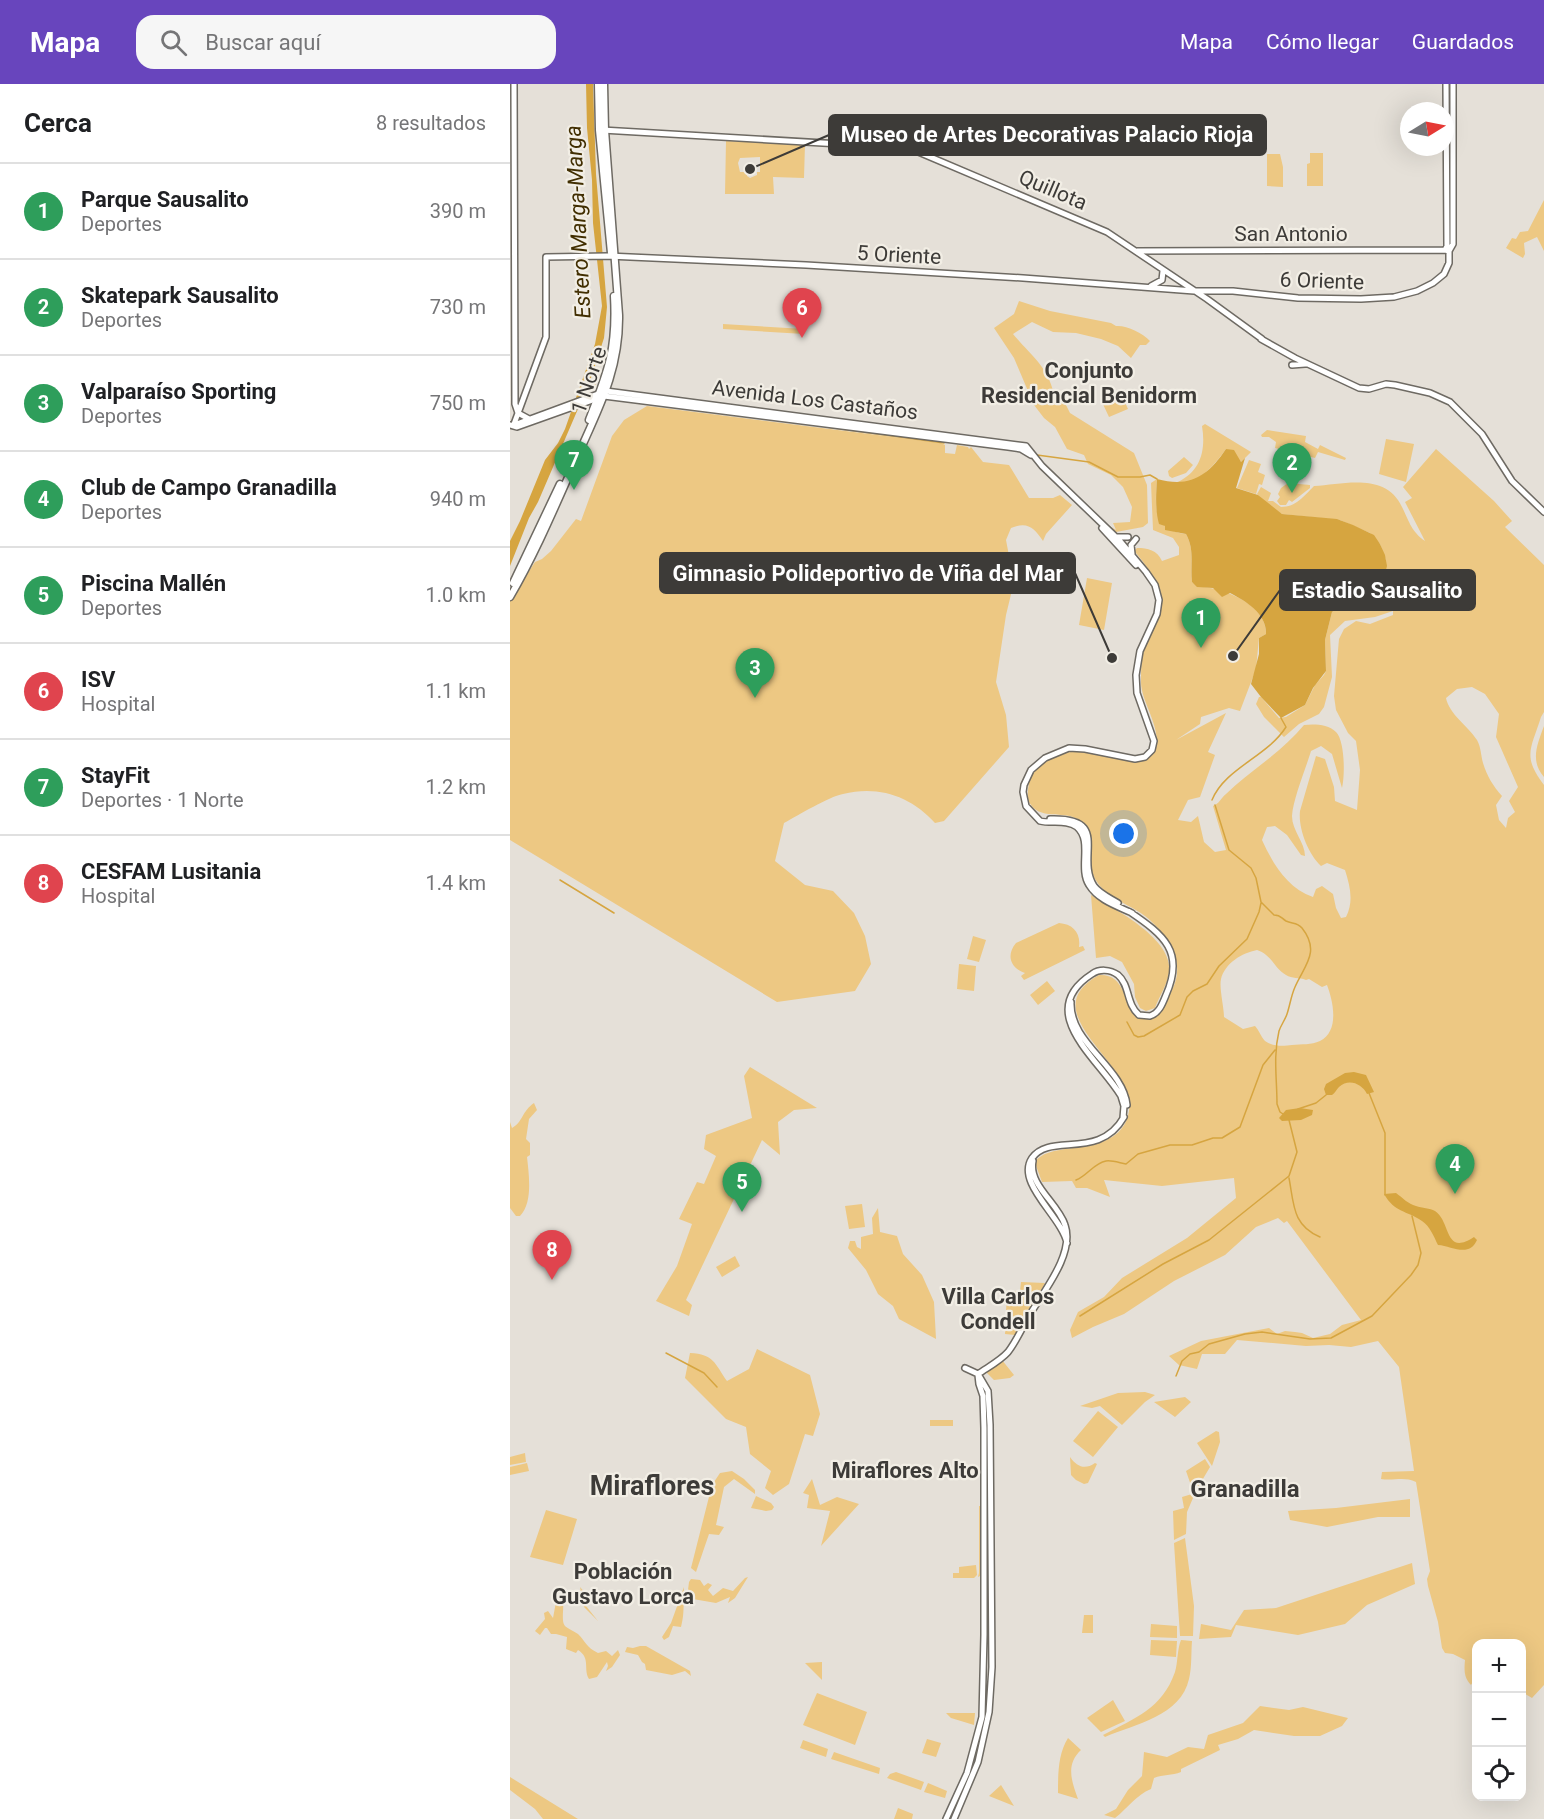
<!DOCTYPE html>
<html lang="es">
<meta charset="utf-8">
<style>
:root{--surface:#fff;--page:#f6f6f6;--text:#202124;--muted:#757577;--line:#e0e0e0;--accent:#6845bd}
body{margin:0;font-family:Roboto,sans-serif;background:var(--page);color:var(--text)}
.controls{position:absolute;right:18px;bottom:18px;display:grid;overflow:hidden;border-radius:12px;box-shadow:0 6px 24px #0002}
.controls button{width:54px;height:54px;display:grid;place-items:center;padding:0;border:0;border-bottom:2px solid var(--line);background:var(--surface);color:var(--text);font:30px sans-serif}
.compass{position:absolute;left:890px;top:18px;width:54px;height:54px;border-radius:50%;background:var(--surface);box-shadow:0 6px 24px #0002;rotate:80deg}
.you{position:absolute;left:614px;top:750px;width:21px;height:21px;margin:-15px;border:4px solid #fff;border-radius:50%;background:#1a73e8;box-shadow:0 0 0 9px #1a73e833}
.badge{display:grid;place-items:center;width:39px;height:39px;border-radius:50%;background:var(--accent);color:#fff;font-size:20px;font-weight:700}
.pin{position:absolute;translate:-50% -50px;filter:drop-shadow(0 2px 3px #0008)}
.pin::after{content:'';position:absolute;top:32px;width:21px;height:18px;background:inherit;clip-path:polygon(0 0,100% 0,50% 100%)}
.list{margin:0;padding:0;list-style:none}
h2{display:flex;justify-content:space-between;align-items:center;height:78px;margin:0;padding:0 24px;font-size:26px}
h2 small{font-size:20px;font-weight:400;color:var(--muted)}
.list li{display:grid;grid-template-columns:39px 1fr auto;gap:18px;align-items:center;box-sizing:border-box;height:96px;padding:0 24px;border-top:2px solid var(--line)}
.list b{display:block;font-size:22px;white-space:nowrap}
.list p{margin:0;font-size:20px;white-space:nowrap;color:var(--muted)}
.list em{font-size:20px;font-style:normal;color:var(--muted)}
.icon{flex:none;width:33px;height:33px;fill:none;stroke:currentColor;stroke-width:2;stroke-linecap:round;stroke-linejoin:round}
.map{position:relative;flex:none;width:1034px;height:1735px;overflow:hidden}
header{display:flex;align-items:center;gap:36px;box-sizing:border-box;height:84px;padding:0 30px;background:var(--accent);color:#fff}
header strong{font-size:28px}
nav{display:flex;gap:33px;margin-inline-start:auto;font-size:21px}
.search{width:420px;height:54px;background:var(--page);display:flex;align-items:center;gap:15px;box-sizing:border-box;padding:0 21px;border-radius:18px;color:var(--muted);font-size:22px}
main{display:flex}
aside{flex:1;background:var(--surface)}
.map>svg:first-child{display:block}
.green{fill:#edc883;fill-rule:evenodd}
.water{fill:#d6a540}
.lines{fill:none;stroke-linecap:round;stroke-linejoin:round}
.stream{stroke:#d6a540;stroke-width:1.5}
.secondary-casing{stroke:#6e6a63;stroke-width:8}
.primary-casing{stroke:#6e6a63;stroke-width:9}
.secondary{stroke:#fff;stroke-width:5}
.primary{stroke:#fff;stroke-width:6}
.labels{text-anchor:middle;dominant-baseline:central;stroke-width:4.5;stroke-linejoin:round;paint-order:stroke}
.street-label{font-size:21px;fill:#3d3b38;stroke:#f2eee5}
.water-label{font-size:22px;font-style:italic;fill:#412e01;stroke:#f2eee5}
.neighbourhood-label{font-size:22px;font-weight:bold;fill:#3d3b38;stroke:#f2eee5}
.quarter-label{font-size:24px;font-weight:bold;fill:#3d3b38;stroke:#f2eee5}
.district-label{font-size:27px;font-weight:bold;fill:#3d3b38;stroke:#f2eee5}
.leader{fill:none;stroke:#3d3b38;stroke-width:2}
.callout-dot{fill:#3d3b38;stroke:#f2eee5;stroke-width:2}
.callout{fill:#3d3b38;stroke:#3d3b38;stroke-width:2}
.callout-label{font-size:22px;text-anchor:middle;font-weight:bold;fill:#fff}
</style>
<header>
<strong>Mapa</strong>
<div class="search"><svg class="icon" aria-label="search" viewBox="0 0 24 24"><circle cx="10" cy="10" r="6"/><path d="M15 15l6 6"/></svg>Buscar aquí</div>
<nav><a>Mapa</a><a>Cómo llegar</a><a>Guardados</a></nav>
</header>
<main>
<aside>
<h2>Cerca<small>8 resultados</small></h2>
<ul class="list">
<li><span class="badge" style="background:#2e9e5b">1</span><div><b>Parque Sausalito</b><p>Deportes</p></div><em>390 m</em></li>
<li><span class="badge" style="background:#2e9e5b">2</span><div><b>Skatepark Sausalito</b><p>Deportes</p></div><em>730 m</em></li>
<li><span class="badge" style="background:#2e9e5b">3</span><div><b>Valparaíso Sporting</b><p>Deportes</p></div><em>750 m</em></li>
<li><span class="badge" style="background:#2e9e5b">4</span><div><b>Club de Campo Granadilla</b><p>Deportes</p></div><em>940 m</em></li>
<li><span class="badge" style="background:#2e9e5b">5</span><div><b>Piscina Mallén</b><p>Deportes</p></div><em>1.0 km</em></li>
<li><span class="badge" style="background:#e0444e">6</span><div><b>ISV</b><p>Hospital</p></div><em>1.1 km</em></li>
<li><span class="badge" style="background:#2e9e5b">7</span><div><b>StayFit</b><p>Deportes · 1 Norte</p></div><em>1.2 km</em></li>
<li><span class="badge" style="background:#e0444e">8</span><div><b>CESFAM Lusitania</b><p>Hospital</p></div><em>1.4 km</em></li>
</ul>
</aside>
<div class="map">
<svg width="1034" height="1735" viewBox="0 0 1034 1735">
<rect width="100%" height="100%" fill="#e5e0d8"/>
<!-- green -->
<path class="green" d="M216 57 295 60 294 94 263 93 264 110H215ZM250 73V88H247V91L240 94 237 92V88H230L228 79 230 74Z
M800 69H813V102H797V80L800 79Z
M757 70H770L773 83V103L757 102Z
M1034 116V167L1027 153 1014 159 1015 170 1013 174 996 164 1002 154 1006 155 1010 148 1018 147Z
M509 217 540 227 601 239 606 242C616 241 633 249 640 257L636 261H630L621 274 608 262 591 255 566 249 543 248 522 238 503 250C521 272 537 281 544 310L552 313 560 329 624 369 637 401 638 439 633 443 606 448 598 441 606 446 603 439 620 438 622 423 613 403 601 391 578 380 574 371 557 365 545 343 534 334 524 321 504 274 484 244 504 230Z
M213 240 294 245V250L213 245Z
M610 307 618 325 599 333 591 316Z
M137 322 431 359 435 361V369L445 370 447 361 458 363 459 365 461 363 473 378 499 381 519 414H543L550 411 562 421 536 450 533 457C524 444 518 437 501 444L496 456 504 498 496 531 486 598 496 631 499 663 434 737 425 739C401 712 368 701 333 710 318 713 289 731 274 739L265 777 295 801 323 807 344 829 355 852 361 880 345 907 267 918 0 756V516L25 478 32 475 41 467 66 435 71 437 102 352 114 336Z
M695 340 741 368 731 378 716 365C705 380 688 402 668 398 691 387 696 366 692 342Z
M757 346 796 352 795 358 808 365 810 361 836 374 835 376 808 368 805 374 765 364 766 358 759 353H752L751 351Z
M876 355 904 360 896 398 869 390Z
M926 365 984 417 1002 437 995 443 1034 481V628L1031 633C1021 665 1012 672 1034 701V1601L1022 1614 1012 1608 1011 1560H966C966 1572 969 1592 961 1601 954 1594 954 1586 955 1576L943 1570 935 1569 932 1564 928 1538 918 1502 917 1495 920 1487 906 1398C894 1392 884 1397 871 1395L872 1388 904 1387 889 1283 868 1257 841 1263 819 1261 796 1262 727 1256 715 1270H692L687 1285 669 1281 659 1272 691 1257 759 1244 767 1250 775 1247 785 1248 792 1249 803 1254 820 1250 832 1241 851 1236 777 1137 774 1139 768 1134 746 1143 715 1171 664 1197 614 1230 583 1243 562 1254 560 1246 568 1228 594 1213 612 1194 677 1154 726 1114 724 1094 652 1102 594 1096 600 1113 577 1104H566L562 1097 532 1098 525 1079C537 1054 611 1077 619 1027 626 979 520 929 589 891 616 890 612 918 628 934L641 935C651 928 656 917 662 906 677 877 657 850 635 832 621 821 597 814 587 798 574 779 587 755 571 738 559 725 532 737 521 721 516 715 518 706 519 699 520 689 527 683 535 678 539 676 543 673 547 671 567 662 610 674 632 677 665 661 632 624 631 599 631 587 631 568 636 558 642 543 653 533 651 515 649 499 635 479 624 467L627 464C638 464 647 466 652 477L669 471V463L663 454 643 446 641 399 647 395C645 422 642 446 676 450 685 466 680 481 682 498 690 505 696 502 705 505 726 510 757 525 756 550L749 554 746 585 730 627 719 624 691 633 690 640 666 656 716 629 698 668 705 671 690 713 678 716 668 736 681 738 688 732 694 758 705 768 716 766 703 722C709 720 711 714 716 710 741 686 772 668 794 641 804 640 818 640 826 648 835 657 835 692 832 704L822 670 811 662 801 667C796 684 783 715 782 732 782 747 795 758 795 772L791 771 777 751 765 742 757 743 752 756C763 780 777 804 803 813L806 805 812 802 823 810 826 824 831 834 836 833C844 817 840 802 835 786L817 779 811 782C798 770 788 744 790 727L806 672 815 675 824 703 825 717 847 726 850 686 846 657 838 649 826 626 824 612 829 555 834 545 846 537 860 540 883 531V527L865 533 835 537 820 551 822 593 814 623 809 630 789 640 774 653 754 633 746 620 749 613H751L769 634 776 633 795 621 805 601 814 591 816 587 815 556 822 528 828 523 857 510 870 500 876 476 870 460 860 449 830 436 772 430 756 420 747 410 751 403 761 409 758 417H763L771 423C786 423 794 412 804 402 834 400 876 388 892 423 900 439 901 447 915 457L895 418 902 414 893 403ZM962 603 975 610 989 630 986 653 1008 703 999 717 1005 728 998 734 996 744 989 736 986 721 992 712C983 702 977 692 973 679 971 672 971 663 967 656 958 642 939 630 936 614L947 605ZM747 866C762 871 764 884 776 891 782 895 789 893 796 896L799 895 812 903 817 901C823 917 830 947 810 957 801 961 792 960 782 961 774 962 763 963 755 957 751 953 749 946 745 942L733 945 714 933C714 923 709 904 711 895 715 879 732 869 747 866Z
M674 373 683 381 676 389 662 394 659 392 658 387Z
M739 376 751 380 748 388 755 391 752 401 749 400 746 410 727 404Z
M778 399 800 401V404L782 418 779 416 776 421H770L767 417 770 413 768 410 771 404Z
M577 494 602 499 594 546 569 541Z
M1034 642V693C1020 677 1027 661 1034 642Z
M581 811C605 825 665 856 659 889 657 901 649 913 645 924L636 927 630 924 625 913 624 900 612 878 600 872 586 874Z
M549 839C563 840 571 849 569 863L573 862 575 866 514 896 511 892 515 889C500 884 496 871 506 859Z
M463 852 476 856 469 878 457 875Z
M449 880 466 882 464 907 447 905Z
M537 897 545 907 528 921 520 911Z
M240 983 307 1024 284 1026 268 1038 270 1071 252 1056 176 1216 182 1221 179 1232 146 1217 167 1182 182 1140 169 1135 187 1098 194 1100 206 1072 194 1065 196 1051 242 1034 234 992Z
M24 1019 27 1026 19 1035 16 1055 20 1059V1071L17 1073C19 1091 23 1119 10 1132H6L0 1124V1038L2 1044C13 1038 12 1027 24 1019Z
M352 1120 355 1143 339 1145 335 1122Z
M368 1124 370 1148 387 1152 393 1170 412 1191 424 1218 426 1255 389 1235 383 1222 368 1210 356 1186 338 1164 340 1157H345L347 1163 351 1165V1153L363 1150 362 1134Z
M225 1172 230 1182 212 1193 206 1183Z
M511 1198 535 1199 505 1251 495 1250 497 1207H510Z
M247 1265 300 1291 310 1330 303 1352 295 1350 279 1400 263 1411 255 1404 261 1387 240 1370 236 1343 216 1335 175 1294 180 1269C204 1270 205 1280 217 1297L239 1285Z
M492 1276 504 1291 500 1294 484 1296 475 1287Z
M635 1308 645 1311 635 1318 612 1341 590 1322 582 1324 570 1322 608 1309Z
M675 1313 681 1318 665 1333 644 1318Z
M588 1327 608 1343 583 1373 563 1357Z
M420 1336H443V1342H420Z
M706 1347 709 1348 710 1358 702 1382 687 1359Z
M15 1369 16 1378 0 1381V1373Z
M560 1373C567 1383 575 1386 585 1379L587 1380 578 1399 574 1400 566 1396 561 1391Z
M695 1375 700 1383 684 1410 676 1387Z
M17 1379 19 1387 0 1391V1383Z
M222 1387 234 1395 245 1406V1410L224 1395 214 1403 206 1441 214 1443 209 1451 199 1450 186 1488 181 1484 202 1401 210 1389Z
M302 1395 310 1421 327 1413 349 1420 311 1462 320 1427 297 1424 299 1411 293 1409Z
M682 1410 683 1414 677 1428 676 1450 664 1456 663 1427 674 1424 672 1413Z
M246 1412 261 1419 264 1423 262 1426 256 1427 241 1424Z
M900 1415V1433H868L817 1443 780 1436 778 1427 826 1424Z
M469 1422H472V1491L468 1493 469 1489Z
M479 1422V1545H477V1423Z
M36 1426 67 1435 53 1481 20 1473Z
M675 1454 684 1522 683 1552H670L664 1459Z
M902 1479 905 1500 857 1521 835 1540 788 1551 726 1541 721 1553 689 1555 691 1540 721 1546 734 1526 766 1524Z
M466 1481 467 1491 464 1494H443V1489H449V1483Z
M238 1493 225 1514 218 1519 220 1513 206 1519 177 1514 179 1498 181 1495 190 1496 194 1502 198 1499 202 1501 198 1506 203 1512 213 1504 223 1507 235 1494Z
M70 1503 82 1517 76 1522 88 1537 74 1523Z
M174 1503C173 1517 175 1528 171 1543L163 1542 159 1553 154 1556 152 1553 161 1539Z
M46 1518 53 1519C54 1525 51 1538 55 1542 58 1545 64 1547 68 1550 76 1558 76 1563 88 1569L96 1567 102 1572 108 1566 110 1571 102 1583 96 1587 98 1582 97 1578 87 1593 79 1595C73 1585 81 1574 68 1566L66 1569 56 1565 57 1553 46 1550H41L37 1544H35L30 1551 25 1547 35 1535 34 1529 38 1527 43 1534Z
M574 1531H583V1549H572Z
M641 1540 667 1542V1554L640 1553Z
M641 1556 667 1557 666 1573 640 1571Z
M671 1556 682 1557C681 1569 682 1583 679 1595 671 1632 625 1640 595 1653L593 1651C625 1634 652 1625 665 1588 668 1578 667 1566 671 1556Z
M130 1562H136L180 1587 181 1592 175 1587 162 1591 136 1586 135 1580 132 1578 128 1571 115 1568 117 1563 123 1564Z
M312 1578V1596L295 1579Z
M307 1609 357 1628 345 1661 293 1641Z
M603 1616 615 1637 591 1648 577 1634Z
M750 1622 779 1626 793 1623 838 1634 832 1642 810 1652H784L744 1646 728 1655 708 1661 710 1666 671 1685V1688C662 1692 653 1690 644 1694L641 1705C626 1711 618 1724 605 1734L594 1731 606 1725 618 1706 632 1692 634 1668 657 1673 678 1663 694 1665 698 1651 733 1639Z
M436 1629H465L464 1641 441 1634Z
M558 1654 571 1666C555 1681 562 1698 568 1715L548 1709C548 1690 548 1670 558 1654Z
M417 1655 431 1659 426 1673 412 1669Z
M293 1656 318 1665 316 1673 290 1664Z
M324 1668 370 1684 369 1690 321 1675Z
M386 1688 414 1698 411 1706 377 1694 380 1690Z
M0 1693 68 1735H33L25 1725 0 1706Z
M418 1699 437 1707 435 1714 414 1708Z
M491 1701 504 1722 479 1712Z
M388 1724 403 1730 402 1735H384Z"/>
<!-- water -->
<path class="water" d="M76 0H83L86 90 97 223 94 254 80 297 28 418 19 434 0 482V457L10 437 35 376 48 359 55 345 85 260 92 222 83 139 82 96 77 44Z
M716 365 724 366 731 378 735 374 726 404 748 411 772 430 827 435 843 441 864 451 870 460 875 471 877 482 873 497 861 508 828 523 822 528 815 556 816 587 803 604 795 621 771 634 751 613 741 600 749 570V554L756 550C757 530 736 517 720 509L712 513 703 504 687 503 682 498C680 481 685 466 676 450L655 446V442L649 440C645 425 646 411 647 395 680 404 698 392 716 365Z
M844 988 856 991 864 1008 857 1010C852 1000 839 994 829 1003 827 1005 825 1009 822 1011H816L814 1005 816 1000 835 989Z
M790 1024 803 1026 802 1031 791 1036 772 1037 769 1034 776 1026Z
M886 1109C893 1114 898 1120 906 1122 912 1124 920 1124 925 1127 941 1137 934 1173 964 1153L967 1156C959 1174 942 1162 928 1161 924 1153 920 1142 912 1137 896 1126 885 1129 874 1110Z"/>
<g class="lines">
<!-- stream -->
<path class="stream" d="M78 296 85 301
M316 343 434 359
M527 371 579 378 608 393H630L640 391 647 395
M702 716C715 684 757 673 776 643L771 634
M705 721 719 766 741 784 746 794 751 818 764 831C771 831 771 834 776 837 782 840 787 838 792 844 811 868 794 882 785 903 781 912 780 921 777 930 775 936 771 941 769 947 763 972 767 995 767 1020L770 1028 773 1030
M50 796 104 829
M617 938 624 951 628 953 634 952 670 931 677 913 683 907 697 900 709 882 737 855 749 828 751 819
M859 1009 875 1049V1111
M788 1025 806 1019 816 1011
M779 1094C784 1120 782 1141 810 1153
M566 1096C577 1092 584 1079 596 1077 602 1076 610 1079 616 1080L628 1070 660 1061H682L703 1054H712L730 1043 753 981 765 966
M570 1232 653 1180 699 1156 779 1092 787 1068 779 1036
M156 1269 194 1289 207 1303
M666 1292 672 1277 680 1270 689 1268 699 1260 735 1250 752 1248 800 1255 821 1254 862 1232 901 1191 908 1181 911 1169 902 1132"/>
<defs>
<path id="secondary" d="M4 0 5 320 8 329 19 335
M92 46 399 64 597 148 697 215 752 255
M935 166 937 162 936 0
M627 167 935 166
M939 167 943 160V0
M641 202 652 196 653 187
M751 255 785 274 849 304 859 305 876 300 885 301 920 309 940 318 972 350 1002 397 1034 428
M782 281 795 280
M4 340 36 253V173L98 172 296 181 513 194 684 207H723L788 214 851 215 884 213 907 207 923 199 934 190 939 179V167L935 166
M0 341 7 343 94 312 498 363 511 365 521 371
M4 341 96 307 516 362 532 382 610 457 636 488 645 501 649 516 647 530 630 567 626 591 627 609 644 657 642 666 635 673 625 675 575 665 559 664 535 674 521 686 514 701 513 708 516 722 530 737C541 740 557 735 567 743 583 757 568 784 579 801 588 816 607 822 622 829
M592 444 626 481
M606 453H618
M622 470 621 461 626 455
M540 735C602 733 565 772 584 802 590 810 600 814 608 819
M561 918C559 959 613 983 617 1021
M613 1034 614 1022 611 1012C589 975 523 928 582 890 589 885 600 885 608 891 620 901 616 920 629 931L640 932C649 929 652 921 656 911 675 868 654 851 620 828
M557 1159C552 1133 505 1099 522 1074 540 1048 589 1077 614 1033
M455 1284 468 1290
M468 1290C478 1283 490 1277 498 1268 506 1258 512 1244 519 1232 533 1208 565 1170 555 1141 548 1119 518 1101 523 1077
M436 1735 457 1689 472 1633 474 1551V1344L473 1312 469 1300 468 1291
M444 1735 468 1678 479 1628 482 1583 480 1341 478 1307 468 1290"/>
<path id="primary" d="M88 0 89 46 101 169
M79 336C98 287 107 265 104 212
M3 499 50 400
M0 513C25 470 44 425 64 380 86 329 110 289 109 231L95 46 94 0"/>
</defs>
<!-- secondary casing -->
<use href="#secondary" class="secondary-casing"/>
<!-- primary casing -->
<use href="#primary" class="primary-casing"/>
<!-- secondary -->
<use href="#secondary" class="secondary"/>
<!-- primary -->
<use href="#primary" class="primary"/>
</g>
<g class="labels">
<!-- street labels -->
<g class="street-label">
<text transform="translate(543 106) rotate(23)">Quillota</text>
<text x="781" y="150">San Antonio</text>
<text transform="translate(389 171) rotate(3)">5 Oriente</text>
<text transform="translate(812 197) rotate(2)">6 Oriente</text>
<text transform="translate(79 296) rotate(-71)">1 Norte</text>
<text transform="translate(305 316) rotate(7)">Avenida Los Castaños</text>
</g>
<!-- water labels -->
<g class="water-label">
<text transform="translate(68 138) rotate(-93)">Estero Marga-Marga</text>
</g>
<!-- neighbourhood labels -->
<g class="neighbourhood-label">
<text x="579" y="286">Conjunto<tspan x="579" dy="25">Residencial Benidorm</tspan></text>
<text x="488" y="1212">Villa Carlos<tspan x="488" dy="25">Condell</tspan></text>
<text x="395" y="1386">Miraflores Alto</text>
<text x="113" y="1487">Población<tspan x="113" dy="25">Gustavo Lorca</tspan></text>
</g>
<!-- quarter labels -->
<g class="quarter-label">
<text x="735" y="1405">Granadilla</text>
</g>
<!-- district labels -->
<g class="district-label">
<text x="142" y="1402">Miraflores</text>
</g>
</g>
<!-- callouts -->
<path class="leader" d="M240 85L319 51M602 574L565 489M723 572L770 506"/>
<g class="callout-dot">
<circle cx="240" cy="85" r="6"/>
<circle cx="602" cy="574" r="6"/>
<circle cx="723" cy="572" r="6"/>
</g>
<g class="callout">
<rect x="319" y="31" width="437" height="40" rx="6"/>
<rect x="150" y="469" width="415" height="40" rx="6"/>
<rect x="770" y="486" width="195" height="40" rx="6"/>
</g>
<g class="callout-label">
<text x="537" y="58">Museo de Artes Decorativas Palacio Rioja</text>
<text x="358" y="497">Gimnasio Polideportivo de Viña del Mar</text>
<text x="867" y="514">Estadio Sausalito</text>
</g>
</svg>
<div class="controls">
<button>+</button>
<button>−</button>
<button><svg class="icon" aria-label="locate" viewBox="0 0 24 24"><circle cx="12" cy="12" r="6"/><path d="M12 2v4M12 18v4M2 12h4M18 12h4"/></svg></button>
</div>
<svg class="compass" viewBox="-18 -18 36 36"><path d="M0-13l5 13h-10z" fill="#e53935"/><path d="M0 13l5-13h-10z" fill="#757577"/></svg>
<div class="you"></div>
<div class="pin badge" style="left:691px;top:564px;background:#2e9e5b">1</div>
<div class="pin badge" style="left:782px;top:409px;background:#2e9e5b">2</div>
<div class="pin badge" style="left:245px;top:614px;background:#2e9e5b">3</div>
<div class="pin badge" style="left:945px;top:1110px;background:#2e9e5b">4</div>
<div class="pin badge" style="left:232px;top:1128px;background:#2e9e5b">5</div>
<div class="pin badge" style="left:292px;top:254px;background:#e0444e">6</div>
<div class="pin badge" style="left:64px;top:406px;background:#2e9e5b">7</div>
<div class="pin badge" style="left:42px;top:1196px;background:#e0444e">8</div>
</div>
</main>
